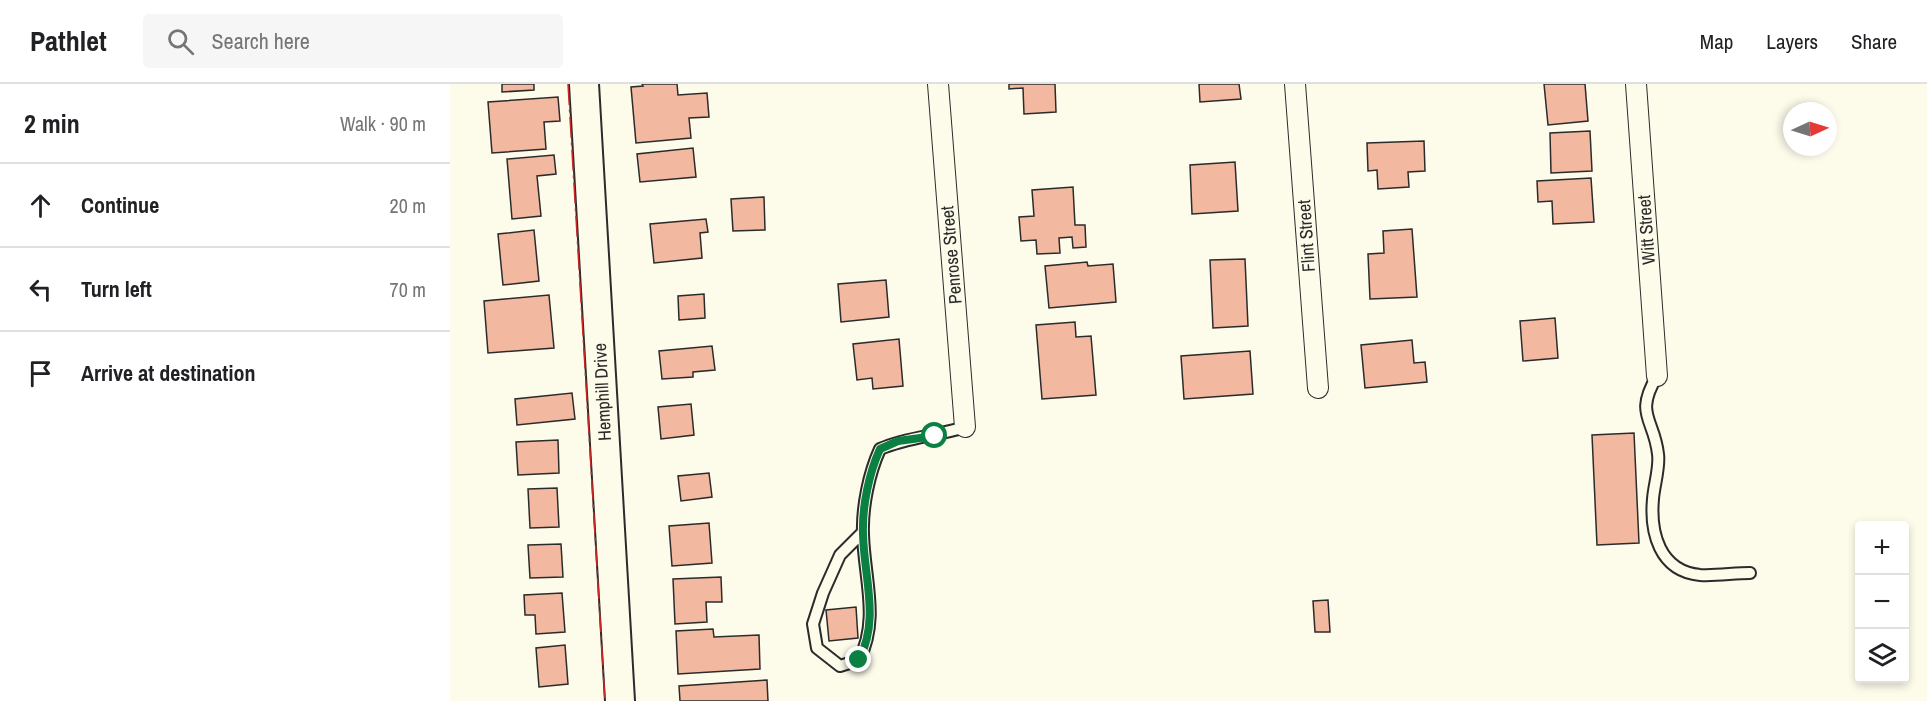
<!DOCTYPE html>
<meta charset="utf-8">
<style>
:root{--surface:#fff;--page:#f6f6f6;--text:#202124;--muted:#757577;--line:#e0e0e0}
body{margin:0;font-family:"Archivo Narrow",sans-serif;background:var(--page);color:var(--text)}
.controls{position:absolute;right:18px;bottom:18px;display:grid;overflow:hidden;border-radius:6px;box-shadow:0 3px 9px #0003}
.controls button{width:54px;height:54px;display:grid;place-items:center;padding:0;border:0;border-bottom:2px solid var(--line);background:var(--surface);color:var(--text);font:30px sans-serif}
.compass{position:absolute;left:1333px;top:18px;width:54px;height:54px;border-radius:50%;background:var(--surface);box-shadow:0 3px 9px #0003;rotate:86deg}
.stop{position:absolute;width:18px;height:18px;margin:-14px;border:4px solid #0b8043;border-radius:50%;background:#fff}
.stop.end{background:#0b8043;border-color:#fff;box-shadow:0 2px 6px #0008}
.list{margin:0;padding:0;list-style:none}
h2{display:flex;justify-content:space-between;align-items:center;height:78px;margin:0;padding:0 24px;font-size:26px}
h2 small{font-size:20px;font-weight:400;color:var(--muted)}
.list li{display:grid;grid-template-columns:39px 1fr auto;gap:18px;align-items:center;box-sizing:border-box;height:84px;padding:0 24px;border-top:2px solid var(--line)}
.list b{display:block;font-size:22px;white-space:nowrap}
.list em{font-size:20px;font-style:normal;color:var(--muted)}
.icon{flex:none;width:33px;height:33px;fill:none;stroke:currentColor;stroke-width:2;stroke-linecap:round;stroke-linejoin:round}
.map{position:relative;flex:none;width:1477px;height:617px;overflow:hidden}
header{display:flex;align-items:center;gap:36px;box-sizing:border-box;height:84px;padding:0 30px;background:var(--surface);border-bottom:2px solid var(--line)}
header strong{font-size:28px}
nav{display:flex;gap:33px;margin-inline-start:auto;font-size:21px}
.search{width:420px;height:54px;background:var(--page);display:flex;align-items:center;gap:15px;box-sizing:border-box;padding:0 21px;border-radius:6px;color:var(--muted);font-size:22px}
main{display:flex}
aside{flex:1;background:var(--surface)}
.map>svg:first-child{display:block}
.building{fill:#f2b8a0;stroke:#2b2b2b;stroke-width:1.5}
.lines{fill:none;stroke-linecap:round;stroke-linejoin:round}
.lane-casing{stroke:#2b2b2b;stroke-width:14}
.street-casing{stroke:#2b2b2b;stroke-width:22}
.secondary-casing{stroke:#2b2b2b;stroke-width:32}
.lane{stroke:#fdfbea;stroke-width:10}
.street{stroke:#fdfbea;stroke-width:20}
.secondary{stroke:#fdfbea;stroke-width:28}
.power{stroke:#c62828;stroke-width:1.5;stroke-dasharray:21 4.5 3 4.5;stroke-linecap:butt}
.route{stroke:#0b8043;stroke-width:8}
.labels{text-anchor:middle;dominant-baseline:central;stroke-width:4.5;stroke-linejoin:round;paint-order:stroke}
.street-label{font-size:18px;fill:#2b2b2b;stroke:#fdfbea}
</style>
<header>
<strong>Pathlet</strong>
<div class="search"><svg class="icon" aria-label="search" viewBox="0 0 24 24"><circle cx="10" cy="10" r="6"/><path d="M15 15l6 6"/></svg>Search here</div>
<nav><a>Map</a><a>Layers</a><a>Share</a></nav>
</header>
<main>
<aside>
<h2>2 min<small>Walk · 90 m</small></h2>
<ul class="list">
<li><svg class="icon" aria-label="ahead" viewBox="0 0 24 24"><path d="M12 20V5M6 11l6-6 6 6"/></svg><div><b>Continue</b></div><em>20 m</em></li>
<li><svg class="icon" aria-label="left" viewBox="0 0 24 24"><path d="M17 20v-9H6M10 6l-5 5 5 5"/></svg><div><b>Turn left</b></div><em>70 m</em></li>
<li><svg class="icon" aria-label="arrive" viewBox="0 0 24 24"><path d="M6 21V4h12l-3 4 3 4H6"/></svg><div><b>Arrive at destination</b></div></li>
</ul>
</aside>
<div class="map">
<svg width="1477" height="617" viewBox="0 0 1477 617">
<rect width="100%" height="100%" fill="#fdfbea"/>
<!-- building -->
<path class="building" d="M52 0H84V6L52 8Z
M192 0H227L228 11 257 9 259 33 239 34 241 54 186 59 181 3 193 2Z
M559 0H605L606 28 574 30 573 4 559 5Z
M749 0H789L791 15 750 18Z
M1094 0H1135L1138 37 1098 41Z
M108 13 110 37 94 38 96 65 42 69 38 18Z
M1140 47 1142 87 1101 89 1100 49Z
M974 57 975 87 958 88 959 103 928 105 927 86 918 87 917 59Z
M243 64 246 93 190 98 187 70Z
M104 71 106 90 87 92 91 132 62 135 57 75Z
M785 78 788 127 742 130 740 81Z
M1141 94 1144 138 1103 140 1102 117 1088 118 1087 97Z
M623 103 625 141H635L636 163 623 164 622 153 609 154 610 169 587 170 586 156 571 157 569 133 584 132 582 106Z
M314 113 315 146 283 147 281 115Z
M256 135 258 148 250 149 252 174 204 179 200 140Z
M962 145 967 213 920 215 918 170 934 169 933 147Z
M84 146 89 197 53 201 48 150Z
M795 175 798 242 763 244 760 176Z
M637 178 638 182 663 180 666 218 599 224 595 182Z
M436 196 439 233 391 238 388 200Z
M254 210 255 234 229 236 228 212Z
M99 211 104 264 38 269 34 217Z
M1105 234 1108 274 1073 277 1070 237Z
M625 238 626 253 641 252 646 311 592 315 586 241Z
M449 255 453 302 423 305 422 294 407 296 403 260Z
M962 256 964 279 975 278 977 298 915 304 911 261Z
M262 262 265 286 243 288V293L212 295 209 267Z
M800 267 803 310 734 315 731 272Z
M122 309 125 335 67 341 65 315Z
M241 320 244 351 211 355 208 323Z
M1184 349 1189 459 1147 461 1142 351Z
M108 356 109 389 68 391 66 358Z
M259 389 262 413 231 417 228 392Z
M107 404 109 443 80 444 78 405Z
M259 439 262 479 222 482 219 442Z
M111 460 113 493 80 494 78 461Z
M271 493 272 518H256L257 538 225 540 223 495Z
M112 509 115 548 86 550 85 531H75L74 511Z
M878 516 880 548H865L863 517Z
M406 523 408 554 379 557 376 526Z
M263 545 264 553 309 551 310 585 228 590 226 547Z
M115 561 118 600 89 603 86 564Z
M317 596 318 617H230L229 602Z"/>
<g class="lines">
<defs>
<path id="lane" d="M1207 292C1184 331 1204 334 1208 370 1210 383 1204 401 1203 415 1200 448 1209 487 1250 491 1266 492 1284 489 1300 489
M413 448 390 471 373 509 363 540 367 564 390 582 409 576C430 535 414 494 413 450 412 423 419 389 430 365 457 353 487 352 515 343"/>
<path id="street" d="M488 0 515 343
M845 0 868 304
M1186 0 1207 292"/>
<path id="secondary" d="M134 0 170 617"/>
</defs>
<!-- lane casing -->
<use href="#lane" class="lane-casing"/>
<!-- street casing -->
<use href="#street" class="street-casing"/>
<!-- secondary casing -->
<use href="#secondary" class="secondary-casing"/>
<!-- lane -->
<use href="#lane" class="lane"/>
<!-- street -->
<use href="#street" class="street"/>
<!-- secondary -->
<use href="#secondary" class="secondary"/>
<!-- power -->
<path class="power" d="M118 0 155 617"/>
</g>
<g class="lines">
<!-- route -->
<path class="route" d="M409 576C430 535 414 494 413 450 412 423 419 389 430 365L448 357 485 352"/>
</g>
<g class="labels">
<!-- street labels -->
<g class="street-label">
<text transform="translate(1196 146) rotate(-94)">Witt Street</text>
<text transform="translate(856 152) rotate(-94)">Flint Street</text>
<text transform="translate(501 171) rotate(-95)">Penrose Street</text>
<text transform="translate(152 308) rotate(-93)">Hemphill Drive</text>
</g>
</g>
</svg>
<div class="controls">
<button>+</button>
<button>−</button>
<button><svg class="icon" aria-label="layers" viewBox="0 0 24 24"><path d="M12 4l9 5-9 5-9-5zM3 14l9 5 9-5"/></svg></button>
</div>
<svg class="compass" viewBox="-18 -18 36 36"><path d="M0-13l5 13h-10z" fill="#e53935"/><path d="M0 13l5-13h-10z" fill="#757577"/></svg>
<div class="stop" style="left:485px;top:352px"></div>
<div class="stop end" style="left:409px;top:576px"></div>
</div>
</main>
